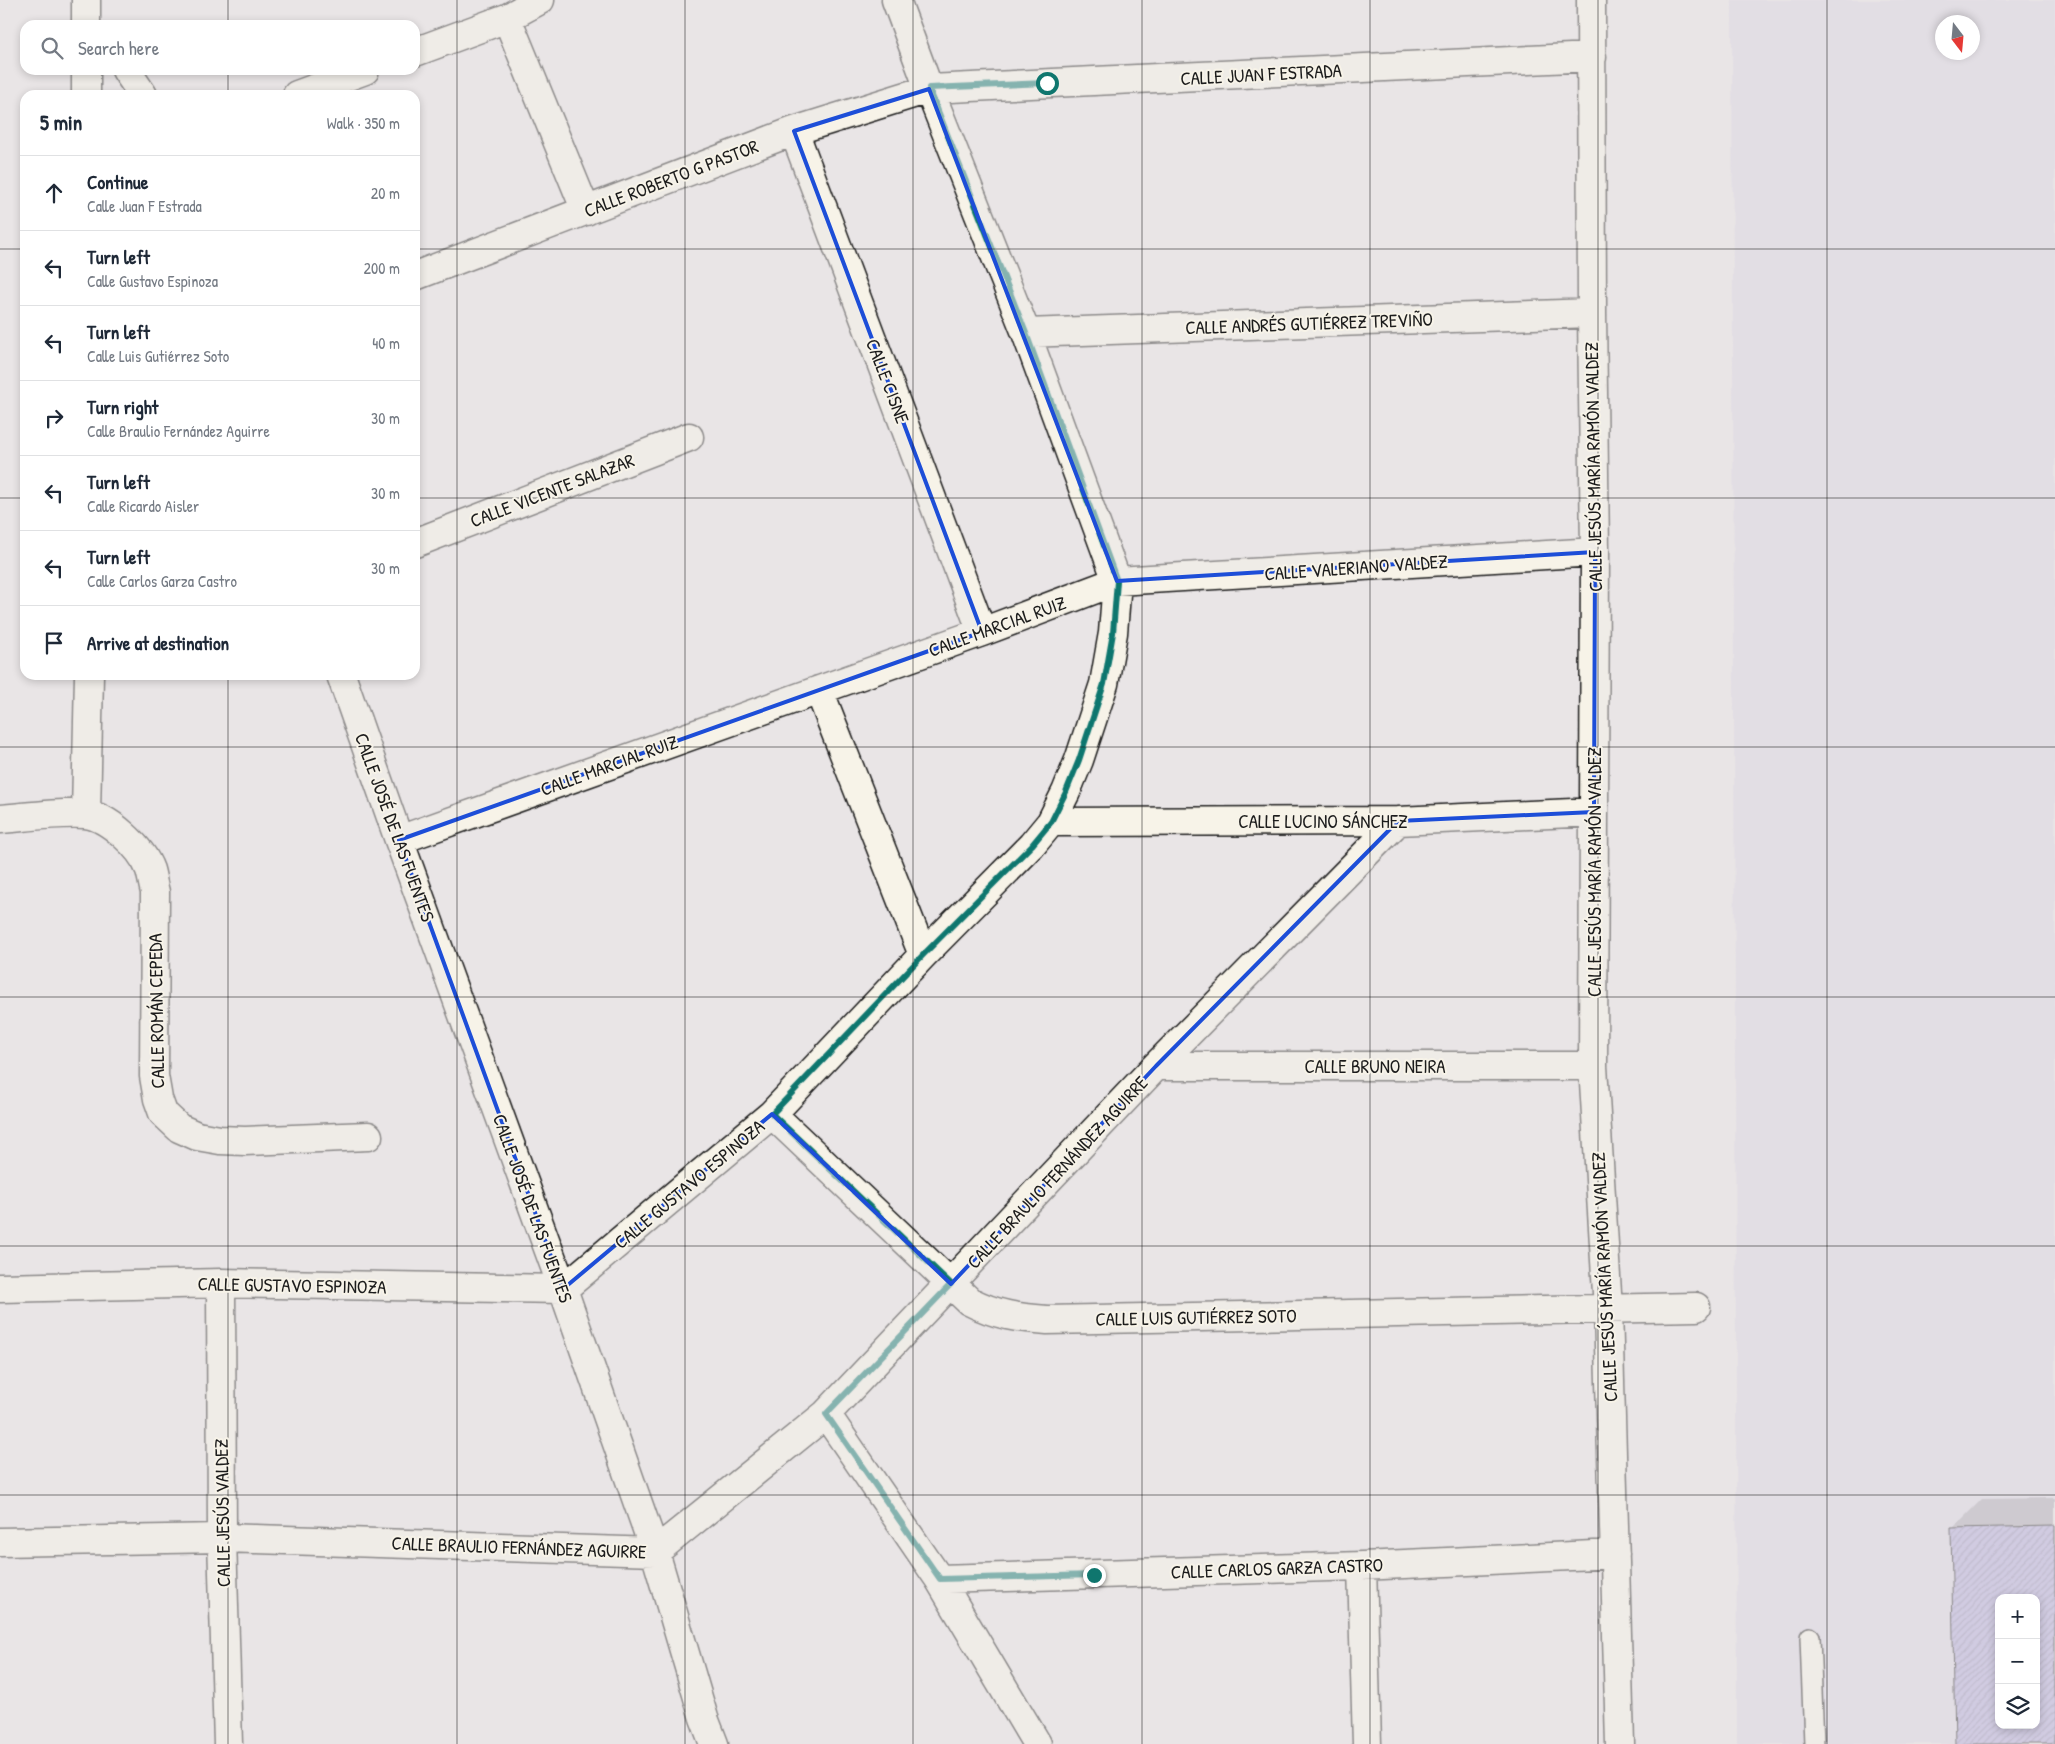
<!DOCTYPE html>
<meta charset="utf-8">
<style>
:root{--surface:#fff;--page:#f6f6f7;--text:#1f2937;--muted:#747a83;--line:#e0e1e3}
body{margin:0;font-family:"Patrick Hand",sans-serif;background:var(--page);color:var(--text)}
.controls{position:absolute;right:15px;bottom:15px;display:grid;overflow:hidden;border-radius:10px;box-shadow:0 2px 8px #0003}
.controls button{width:45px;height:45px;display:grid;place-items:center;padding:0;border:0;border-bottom:1px solid var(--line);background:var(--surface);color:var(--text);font:25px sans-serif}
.compass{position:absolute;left:1935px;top:15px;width:45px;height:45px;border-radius:50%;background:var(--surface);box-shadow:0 2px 8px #0003;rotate:164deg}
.stop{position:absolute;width:15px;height:15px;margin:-11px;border:4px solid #0f766e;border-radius:50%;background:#fff}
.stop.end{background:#0f766e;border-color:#fff;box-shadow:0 1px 5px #0008}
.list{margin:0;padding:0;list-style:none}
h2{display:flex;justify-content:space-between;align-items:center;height:65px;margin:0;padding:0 20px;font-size:21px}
h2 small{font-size:16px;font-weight:400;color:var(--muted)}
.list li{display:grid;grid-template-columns:32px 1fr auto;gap:15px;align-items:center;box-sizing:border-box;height:75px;padding:0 20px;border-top:1px solid var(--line)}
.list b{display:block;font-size:19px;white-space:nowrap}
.list p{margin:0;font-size:16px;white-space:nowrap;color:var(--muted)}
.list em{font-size:16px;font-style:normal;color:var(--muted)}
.icon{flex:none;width:28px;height:28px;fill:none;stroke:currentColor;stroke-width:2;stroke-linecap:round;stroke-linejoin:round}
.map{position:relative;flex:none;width:2055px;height:1744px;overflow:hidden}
.search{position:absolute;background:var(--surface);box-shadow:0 2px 8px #0003;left:20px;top:20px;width:400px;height:55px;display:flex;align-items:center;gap:12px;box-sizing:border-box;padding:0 18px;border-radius:15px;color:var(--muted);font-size:19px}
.panel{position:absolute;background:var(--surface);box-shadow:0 2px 8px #0003;left:20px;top:90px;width:400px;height:590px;border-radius:15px}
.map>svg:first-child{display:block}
.built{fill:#d9d4e3;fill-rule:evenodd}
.shadow{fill:#0003;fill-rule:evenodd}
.building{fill:url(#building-hatch);stroke:#1c1c1c;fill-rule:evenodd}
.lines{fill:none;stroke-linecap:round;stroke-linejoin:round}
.lane-casing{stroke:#1c1c1c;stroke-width:22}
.street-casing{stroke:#1c1c1c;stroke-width:31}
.lane{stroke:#f7f3e8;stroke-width:19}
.street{stroke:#f7f3e8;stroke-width:28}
.route{stroke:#0f766e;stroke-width:6}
.marked{fill:none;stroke:#1d4ed8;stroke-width:4;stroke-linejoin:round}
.grid{fill:none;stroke:#1c1c1c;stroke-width:1;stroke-opacity:0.55}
.labels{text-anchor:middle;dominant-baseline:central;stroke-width:4;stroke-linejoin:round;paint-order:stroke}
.street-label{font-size:19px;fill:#1c1c1c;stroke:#f7f3e8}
</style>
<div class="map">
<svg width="2055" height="1744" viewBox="0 0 2055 1744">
<defs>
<pattern id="building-hatch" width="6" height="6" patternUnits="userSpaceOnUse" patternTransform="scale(1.25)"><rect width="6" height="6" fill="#b3abdc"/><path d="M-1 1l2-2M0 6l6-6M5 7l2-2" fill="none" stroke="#918ab2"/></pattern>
</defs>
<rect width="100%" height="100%" fill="#e9e5e6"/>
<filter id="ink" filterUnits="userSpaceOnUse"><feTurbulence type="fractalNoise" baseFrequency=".02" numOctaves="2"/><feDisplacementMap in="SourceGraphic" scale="10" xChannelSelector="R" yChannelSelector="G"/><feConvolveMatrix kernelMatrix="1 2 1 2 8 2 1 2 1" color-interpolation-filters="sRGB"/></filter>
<g filter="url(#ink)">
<!-- built -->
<path class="built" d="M1732 0H2055V1744H1737ZM1942 22H1972V52H1942ZM1999 1598H2036V1725H1999Z"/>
<!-- shadow -->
<path class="shadow" d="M2055 1498V1744H1956L1953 1528 1982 1499ZM1999 1598H2036V1725H1999Z"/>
<!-- building -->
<path class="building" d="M2055 1526V1744H1955L1951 1528ZM1999 1598H2036V1725H1999Z"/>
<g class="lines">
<defs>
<path id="lane" d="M1810 1637 1814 1744"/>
<path id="street" d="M86 0V25
M1591 0 1592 313 1595 552 1593 1066 1608 1309 1620 1744
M507 18 586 211
M415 52 507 18 540 0
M126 70 143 95
M86 95V70
M297 95 365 70
M794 131 982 632
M415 276 794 131 929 89 1592 57
M1026 333 1592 313
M415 543 689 437
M341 675 399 840 563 1289 655 1552 704 1718 714 1744
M819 690 923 955
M86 814 89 675
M0 819C26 817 60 812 85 814 108 816 142 848 150 870 152 877 153 885 155 892L154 1076 158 1099 163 1113 179 1128 197 1136 220 1140 245 1141 368 1136
M1051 822 1398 821 1594 812
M399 840 982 632 1117 581 1595 552
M1156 1066H1593
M772 1114 969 1301C996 1315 1018 1318 1047 1320L1696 1307
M221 1283 222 1538 228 1744
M0 1288 221 1283 563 1289 772 1114 923 955 1032 845 1051 822 1066 792 1079 760 1104 684 1113 633 1117 581 1026 333 929 89 896 0
M826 1414 939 1579 1037 1744
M0 1542 222 1538 655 1552 826 1414 1156 1066 1398 821
M1362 1566 1367 1744
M939 1579 1362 1566 1615 1554"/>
</defs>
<!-- lane casing -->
<use href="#lane" class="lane-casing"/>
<!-- street casing -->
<use href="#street" class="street-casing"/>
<!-- lane -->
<use href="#lane" class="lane"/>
<!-- street -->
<use href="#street" class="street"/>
</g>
</g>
<g class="lines" filter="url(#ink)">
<!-- route -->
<path class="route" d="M1047 83 929 88 1026 333 1117 581 1113 633 1104 684 1079 760 1066 792 1051 822 1032 845 923 955 772 1114 951 1284 826 1414 940 1579 1094 1575"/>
</g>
<!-- marked area -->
<path d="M0 0H2055V1744H0ZM929 89 1117 581 1595 552 1594 812 1398 821 1156 1066 951 1284 772 1114 563 1289 399 840 982 632 794 131Z" fill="#e9e5e6" fill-opacity=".55" fill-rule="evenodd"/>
<path class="marked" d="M929 89 1117 581 1595 552 1594 812 1398 821 1156 1066 951 1284 772 1114 563 1289 399 840 982 632 794 131Z"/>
<!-- grid -->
<path class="grid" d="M228 0V25M457 0V1744M685 0V1744M913 0V1744M1142 0V1744M1370 0V1744M1598 0V1744M1827 0V1744M228 70V95M0 249H25M415 249H2055M0 498H25M415 498H2055M228 675V1744M0 747H2055M0 997H2055M0 1246H2055M0 1495H2055"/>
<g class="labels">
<!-- street labels -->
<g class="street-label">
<text transform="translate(1261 74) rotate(-3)">CALLE JUAN F ESTRADA</text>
<text transform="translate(671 178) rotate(-21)">CALLE ROBERTO G PASTOR</text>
<text transform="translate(1309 323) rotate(-2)">CALLE ANDRÉS GUTIÉRREZ TREVIÑO</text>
<text transform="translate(888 381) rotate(69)">CALLE CISNE</text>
<text transform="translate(1593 467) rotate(-91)">CALLE JESÚS MARÍA RAMÓN VALDEZ</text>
<text transform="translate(552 490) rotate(-21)">CALLE VICENTE SALAZAR</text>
<text transform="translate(1356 567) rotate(-4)">CALLE VALERIANO VALDEZ</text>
<text transform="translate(997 626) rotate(-20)">CALLE MARCIAL RUIZ</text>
<text transform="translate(609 765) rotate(-20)">CALLE MARCIAL RUIZ</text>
<text x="1323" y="821">CALLE LUCINO SÁNCHEZ</text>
<text transform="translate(395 827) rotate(70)">CALLE JOSÉ DE LAS FUENTES</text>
<text transform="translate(1594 872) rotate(-90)">CALLE JESÚS MARÍA RAMÓN VALDEZ</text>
<text transform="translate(156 1011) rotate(-91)">CALLE ROMÁN CEPEDA</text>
<text x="1375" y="1066">CALLE BRUNO NEIRA</text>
<text transform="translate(1057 1172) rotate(-47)">CALLE BRAULIO FERNÁNDEZ AGUIRRE</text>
<text transform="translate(689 1184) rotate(-40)">CALLE GUSTAVO ESPINOZA</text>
<text transform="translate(533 1208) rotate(70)">CALLE JOSÉ DE LAS FUENTES</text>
<text transform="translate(1604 1277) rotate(-93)">CALLE JESÚS MARÍA RAMÓN VALDEZ</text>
<text transform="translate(292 1285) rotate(1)">CALLE GUSTAVO ESPINOZA</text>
<text transform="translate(1196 1317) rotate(-1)">CALLE LUIS GUTIÉRREZ SOTO</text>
<text transform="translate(222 1513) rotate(-91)">CALLE JESÚS VALDEZ</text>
<text transform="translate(519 1547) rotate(2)">CALLE BRAULIO FERNÁNDEZ AGUIRRE</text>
<text transform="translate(1277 1568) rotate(-2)">CALLE CARLOS GARZA CASTRO</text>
</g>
</g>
</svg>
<div class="controls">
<button>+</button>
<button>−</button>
<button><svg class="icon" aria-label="layers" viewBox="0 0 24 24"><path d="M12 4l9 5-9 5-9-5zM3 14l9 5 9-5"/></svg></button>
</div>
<svg class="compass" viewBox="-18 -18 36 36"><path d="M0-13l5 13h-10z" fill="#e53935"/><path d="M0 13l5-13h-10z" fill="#747a83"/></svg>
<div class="stop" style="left:1047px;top:83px"></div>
<div class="stop end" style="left:1094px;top:1575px"></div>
<div class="search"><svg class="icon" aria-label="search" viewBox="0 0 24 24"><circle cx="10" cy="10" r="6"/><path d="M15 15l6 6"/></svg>Search here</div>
<section class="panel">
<h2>5 min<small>Walk · 350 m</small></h2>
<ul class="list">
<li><svg class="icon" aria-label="ahead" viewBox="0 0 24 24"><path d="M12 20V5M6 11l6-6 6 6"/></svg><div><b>Continue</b><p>Calle Juan F Estrada</p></div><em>20 m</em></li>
<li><svg class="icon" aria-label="left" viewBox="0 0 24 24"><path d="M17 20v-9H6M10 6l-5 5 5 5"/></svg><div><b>Turn left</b><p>Calle Gustavo Espinoza</p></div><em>200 m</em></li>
<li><svg class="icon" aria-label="left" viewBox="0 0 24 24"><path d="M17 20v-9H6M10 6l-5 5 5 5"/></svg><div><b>Turn left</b><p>Calle Luis Gutiérrez Soto</p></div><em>40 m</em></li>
<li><svg class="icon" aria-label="right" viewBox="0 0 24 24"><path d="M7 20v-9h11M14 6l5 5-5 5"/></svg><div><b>Turn right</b><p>Calle Braulio Fernández Aguirre</p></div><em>30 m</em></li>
<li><svg class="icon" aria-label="left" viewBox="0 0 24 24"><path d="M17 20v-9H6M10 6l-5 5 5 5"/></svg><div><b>Turn left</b><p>Calle Ricardo Aisler</p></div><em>30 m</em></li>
<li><svg class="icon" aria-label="left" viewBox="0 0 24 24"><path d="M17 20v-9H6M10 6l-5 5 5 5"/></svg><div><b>Turn left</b><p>Calle Carlos Garza Castro</p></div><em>30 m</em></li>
<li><svg class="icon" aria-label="arrive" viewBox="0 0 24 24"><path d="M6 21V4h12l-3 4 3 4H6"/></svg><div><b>Arrive at destination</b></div></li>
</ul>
</section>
</div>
